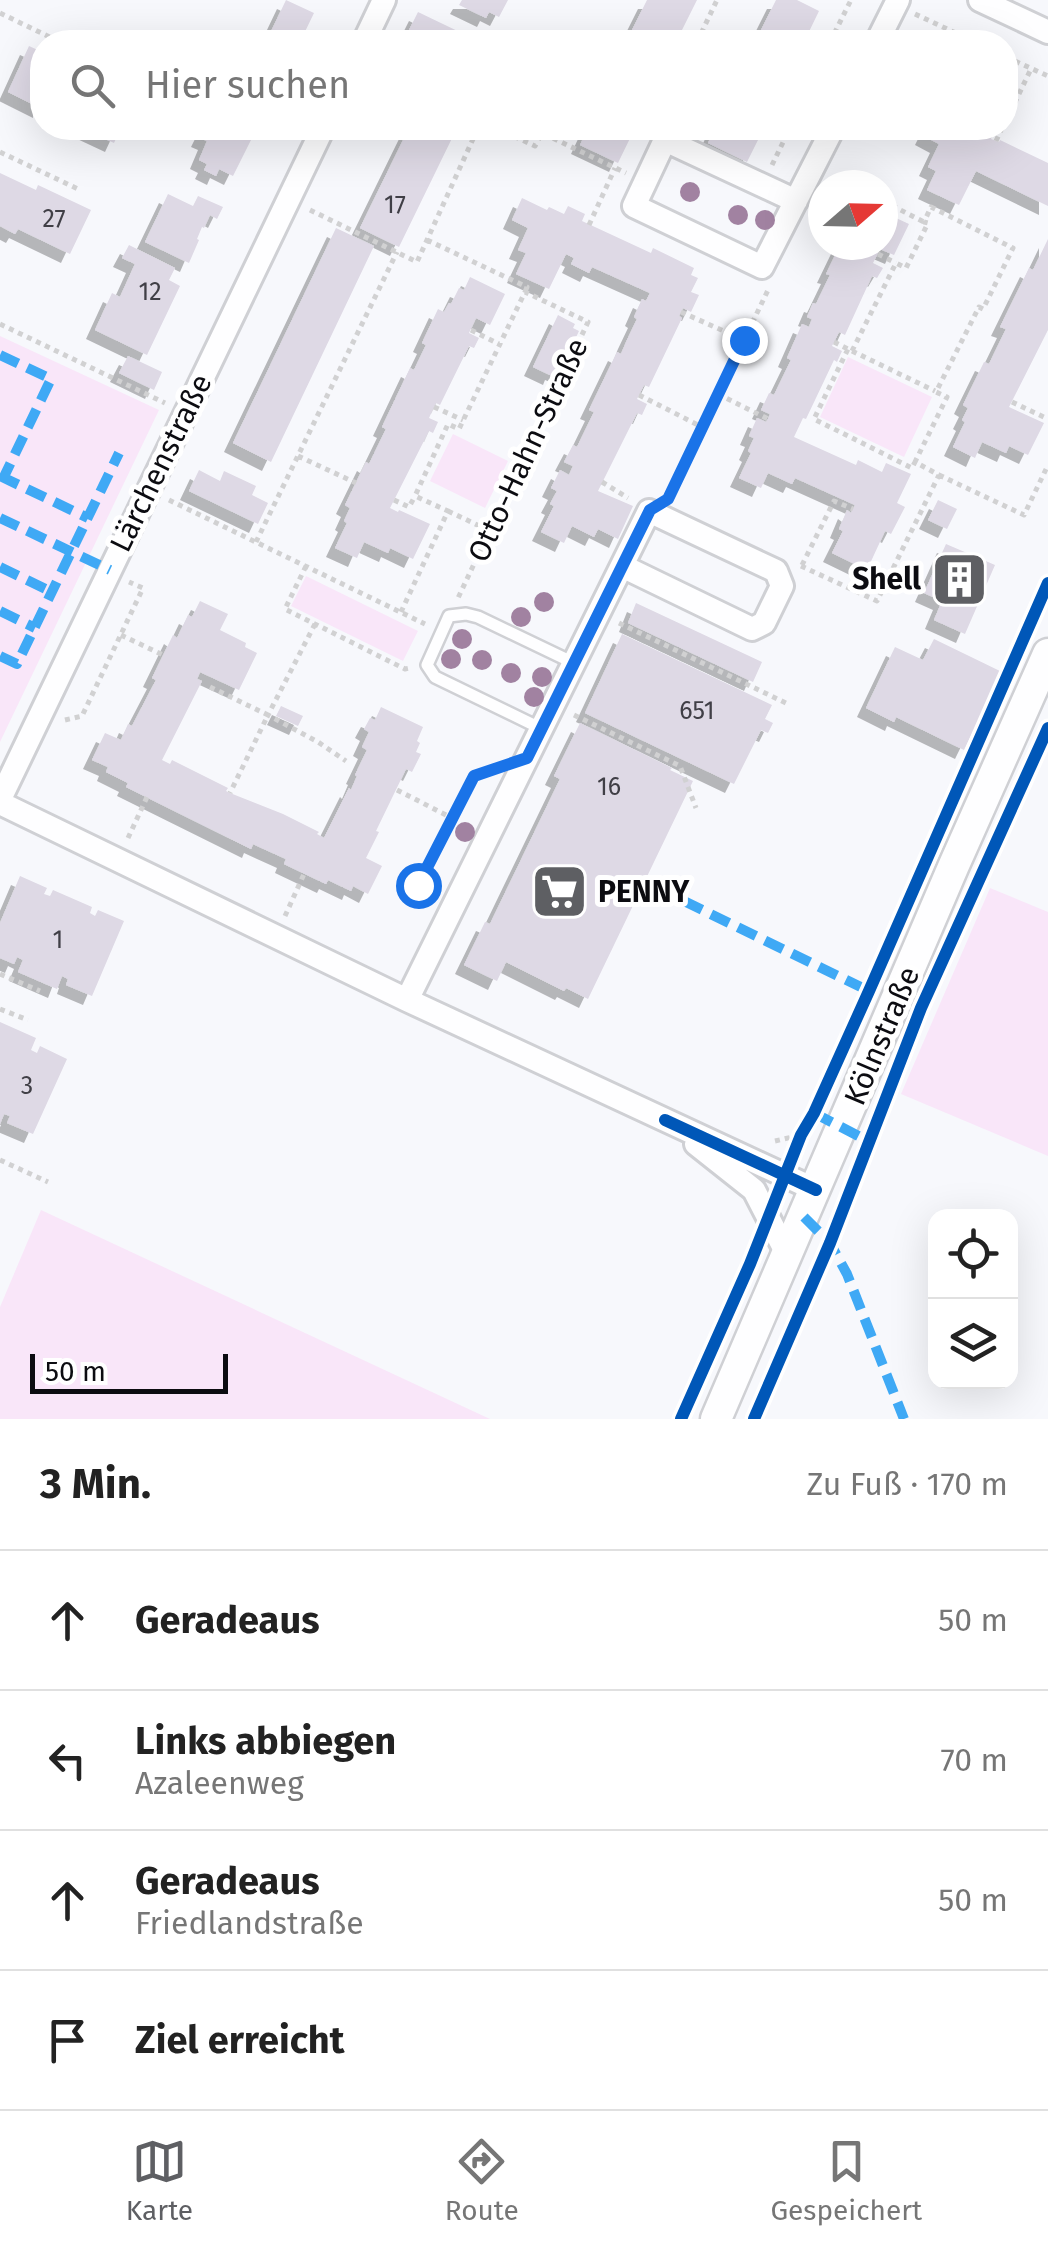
<!DOCTYPE html>
<html lang="de">
<meta charset="utf-8">
<style>
:root{--surface:#fff;--page:#f6f6f6;--text:#222;--muted:#767676;--line:#e0e0e0;--accent:#5e5f63}
body{margin:0;font-family:"Fira Sans",sans-serif;background:var(--page);color:var(--text)}
.controls{position:absolute;right:30px;bottom:30px;display:grid;overflow:hidden;border-radius:20px;box-shadow:0 10px 40px #0002}
.controls button{width:90px;height:90px;display:grid;place-items:center;padding:0;border:0;border-bottom:2px solid var(--line);background:var(--surface);color:var(--text);font:50px sans-serif}
.compass{position:absolute;left:808px;top:170px;width:90px;height:90px;border-radius:50%;background:var(--surface);box-shadow:0 10px 40px #0002;rotate:70deg}
.scale{position:absolute;left:30px;bottom:25px;width:198px;box-sizing:border-box;padding-left:10px;border:5px solid #0c0c11;border-top:0;font-size:28px;line-height:35px;white-space:nowrap;color:#0c0c11;-webkit-text-stroke:8px #fff;paint-order:stroke}
.stop{position:absolute;width:30px;height:30px;margin:-22px;border:8px solid #1a73e8;border-radius:50%;background:#fff}
.stop.end{background:#1a73e8;border-color:#fff;box-shadow:0 2px 10px #0008}
.list{margin:0;padding:0;list-style:none}
h2{display:flex;justify-content:space-between;align-items:center;height:130px;margin:0;padding:0 40px;font-size:42px}
h2 small{font-size:32px;font-weight:400;color:var(--muted)}
.list li{display:grid;grid-template-columns:65px 1fr auto;gap:30px;align-items:center;box-sizing:border-box;height:140px;padding:0 40px;border-top:2px solid var(--line)}
.list b{display:block;font-size:38px;white-space:nowrap}
.list p{margin:0;font-size:32px;white-space:nowrap;color:var(--muted)}
.list em{font-size:32px;font-style:normal;color:var(--muted)}
.icon{flex:none;width:55px;height:55px;fill:none;stroke:currentColor;stroke-width:2;stroke-linecap:round;stroke-linejoin:round}
.map{position:relative;flex:none;width:1048px;height:1419px;overflow:hidden}
.search{position:absolute;background:var(--surface);box-shadow:0 10px 40px #0002;left:30px;right:30px;top:30px;height:110px;display:flex;align-items:center;gap:25px;box-sizing:border-box;padding:0 35px;border-radius:40px;color:var(--muted);font-size:38px}
.sheet{height:690px;background:var(--surface)}
nav{display:flex;justify-content:space-around;align-items:center;box-sizing:border-box;height:140px;border-top:2px solid var(--line);background:var(--surface);font-size:28px;color:var(--muted)}
nav a{display:grid;justify-items:center;gap:5px}
nav .on{color:var(--accent)}
.map>svg:first-child{display:block}
.green{fill:#f9e6f9}
.building{fill:#ded9e5;filter:url(#shadow)}
.lines{fill:none;stroke-linecap:round;stroke-linejoin:round}
.lane-casing{stroke:#cfd0d4;stroke-width:16}
.street-casing{stroke:#cfd0d4;stroke-width:28}
.secondary-casing{stroke:#cfd0d4;stroke-width:35}
.path{stroke:#d1d1d2;stroke-width:5;stroke-dasharray:5 5;stroke-linecap:butt}
.lane{stroke:#fefeff;stroke-width:11}
.street{stroke:#fefeff;stroke-width:22}
.secondary{stroke:#fefeff;stroke-width:30}
.quiet{stroke:#3fa9f5;stroke-width:10;stroke-dasharray:20 10;stroke-linecap:butt}
.cycleway-casing{stroke:#fff;stroke-width:19}
.cycleway{stroke:#0057b8;stroke-width:12}
.tree{fill:#a182a1}
.route{stroke:#1a73e8;stroke-width:12}
.labels{text-anchor:middle;dominant-baseline:central;stroke-width:10;stroke-linejoin:round;paint-order:stroke}
.number-label{font-size:25px;fill:#403f46}
.street-label{font-size:30px;fill:#0c0c11;stroke:#fff}
.poi-label{font-size:30px;font-weight:bold;fill:#0c0c11;stroke:#fff;text-anchor:end}
</style>
<div class="map">
<svg width="1048" height="1419" viewBox="0 0 1048 1419">
<defs>
<filter id="shadow"><feDropShadow dx="-9" dy="9" stdDeviation="0" flood-color="#0004"/></filter>
</defs>
<rect width="100%" height="100%" fill="#f7f8fc"/>
<!-- green -->
<path class="green" d="M0 336 159 410 0 742Z
M848 357 932 397 904 457 820 417Z
M453 434 508 461 485 508 430 481Z
M306 576 418 631 403 661 291 606Z
M990 888 1048 912V1156L901 1094Z
M41 1210 490 1419H0V1307Z"/>
<!-- building -->
<path class="building" d="M286 0 314 13 300 42H266Z
M462 0H508L499 17 489 12 486 18 459 5Z
M647 0H697L676 42H626Z
M776 0H797L819 11 804 42H755Z
M418 12 470 37 481 42H429L408 32Z
M29 46 42 52V109L8 92Z
M82 128H121L114 143Z
M205 128H230L228 131 251 140 233 176 219 169 216 176 204 170 207 164 199 160 207 141 200 138Z
M409 128H457L399 247 360 228Z
M588 128H635L618 163 580 145Z
M715 128H764L747 162 708 143Z
M928 128 974 129 991 128 995 130 991 139 999 142 1000 140 1048 163V206L976 171 959 205 927 190 936 171 928 167 939 144 924 136Z
M0 173 36 190 38 185 91 210 70 254 18 229 15 234 0 226Z
M168 194 193 206 198 196 223 207 217 219 210 215 204 228 202 227 197 239 199 240 189 263 145 242Z
M522 198 547 210 549 207 564 214 568 206 585 214 582 221 651 253 653 248 694 268 691 275 698 278 691 292 699 295 691 312 683 308 679 316 682 318 649 387 644 385 637 399 647 404 642 415 637 413 598 491 633 506 618 539 598 529 594 537 572 526 564 543 541 532 554 506 550 504 557 491 551 488 560 470 569 475 573 466 564 462 573 445 577 447 594 412 589 410 617 352 621 354 627 340 637 319 634 317 642 299 646 301 650 293 592 267 589 273 571 264 574 258 566 254 549 289 516 274 526 253 518 250 528 228 512 220Z
M883 212 909 224 894 255 880 249 873 263 883 268 877 278 872 276 845 335 839 332 832 346 842 351 837 362 834 360 806 419 803 418 794 437 856 465 858 460 882 472 886 463 911 474 897 503 905 507 891 534 885 531 867 570 832 553 843 531 839 529 847 510 851 513 855 505 795 478 792 484 768 473 761 488 739 478 751 453 748 451 754 438 749 436 757 418 766 422 768 419 770 414 761 410 769 393 774 395 791 360 787 358 802 324 809 327 812 319 807 317 813 303 816 304 830 275 826 274 840 245H883Z
M336 228 374 246 271 462 233 443Z
M1048 239V330L1009 407 1044 423 1028 455 1009 446 1006 453 982 442 975 458 953 447 965 422 962 420 968 408 963 405 984 362 989 364 1006 329 1000 327 1029 268 1033 270Z
M129 245 175 268 169 280 180 286 147 355 95 330 112 293 120 297 135 264 122 258Z
M470 277 505 294 490 325 476 318 469 333 479 338 474 348 469 346 440 405 436 403 434 407 429 418 438 422 433 433 429 431 390 508 398 512 399 510 430 524 413 559 390 548 388 553 364 542 357 558 335 548 347 523 344 521 350 508 345 505 366 462 369 464 386 429 382 427 410 368 414 370 426 345 422 343 438 309 444 312 449 303 451 304 459 288 464 290Z
M558 315 575 324 573 328 579 331 559 373 554 371 552 376 533 367Z
M128 356 162 372 154 390 119 373Z
M199 470 220 481 224 471 256 486 252 495 268 503 258 524 189 491Z
M938 500 957 509 947 529 928 520Z
M946 544 995 565 965 634 934 620 942 601 924 593Z
M200 601 228 614 220 630 246 643 245 647 257 653 239 690 200 672 197 679 202 681 162 760 170 764 172 760 228 788 226 791 230 793 283 814 319 832 317 834 324 838 349 788 351 790 357 776 355 775 367 750 362 747 369 732 364 729 370 718 375 720 381 707 423 727 417 741 420 743 416 752 421 754 412 772 406 769 376 831 379 832 366 858 382 866 368 894 353 886 351 891 328 880 326 884 284 864 286 859 266 850 253 844 251 849 126 787 128 783 106 772 108 767 92 760 105 733 121 740 128 724 132 726 156 680 152 678 173 635 177 638 188 615 192 617Z
M636 603 762 662 753 682 628 623Z
M622 634 772 705 765 719 773 723 768 733 761 730 734 784 585 713Z
M934 639 1002 672 964 750 896 717 894 722 866 708 895 647 923 660Z
M281 706 303 716 298 726 276 716Z
M580 723 672 768 670 770 693 781 588 999 566 988 564 991 506 962 497 981 464 965 485 922 490 924 560 779 554 776Z
M20 876 47 888 44 894 50 896 53 890 92 907 90 913 95 916 98 910 124 921 92 996 66 985 68 979 62 976 57 989 18 972 23 960 17 957 14 964 0 958V923Z
M0 1022 36 1038 31 1050 37 1053 40 1046 67 1059 33 1134 7 1123 10 1116 4 1114 0 1124Z"/>
<g class="lines">
<defs>
<path id="lane" d="M542 729 435 677 427 665 449 616 466 614 478 617 574 663"/>
<path id="street" d="M980 0 1048 32
M364 42 384 0
M877 42 898 0
M796 201 665 140 634 206 762 267 833 128
M0 799 323 128
M0 803 407 1000 816 1190
M407 1000 649 511 776 571 782 586 764 623 752 629 622 566
M696 1144 754 1190 787 1254"/>
<path id="secondary" d="M716 1419 954 865 1048 654"/>
</defs>
<!-- lane casing -->
<use href="#lane" class="lane-casing"/>
<!-- street casing -->
<use href="#street" class="street-casing"/>
<!-- secondary casing -->
<use href="#secondary" class="secondary-casing"/>
<!-- path -->
<path class="path" d="M0 13 60 42
M915 14 975 42
M697 42 717 0
M830 42 851 0
M1006 57 1048 76
M1006 121 1031 69
M496 128 535 146 542 133 626 173
M996 141 1002 128
M0 152 78 189
M772 165 790 128
M850 185H851
M883 201 924 222
M310 210 417 262 478 128
M589 225 615 168
M427 240 527 287 525 292
M878 254 896 263
M681 312 744 340
M0 324 165 403
M471 330 499 344
M834 342 848 349
M852 351 935 391
M718 394 768 419
M639 395 702 427
M1012 402 1048 419
M434 407 463 420
M298 456 356 483
M939 475 1024 515 1048 465
M602 482 628 498
M670 494 769 288
M169 500 425 624
M394 500 409 507 415 496
M448 511 490 531
M256 542 397 252
M802 565 834 501 853 509
M306 566 285 609 405 669 410 668
M801 566 877 601 939 475 915 462 912 468 814 419 848 349 852 351 896 263 906 268 928 223 924 222 931 207 1013 248 983 309 979 307 936 392 947 397 915 462
M401 612 448 511 415 496 448 424 459 429 525 292 588 322 458 598
M619 623 788 704
M315 624 268 715 318 742 346 761
M121 635 163 655
M210 687 268 715 230 793
M574 715 680 766 696 808
M65 720 82 716 143 588 129 582
M397 790 452 818
M128 838 147 797
M426 907 418 885 474 775 496 768
M285 916 304 874
M0 974 40 991
M0 1009 28 1020
M775 1141 801 1135
M0 1160 48 1182"/>
<!-- lane -->
<use href="#lane" class="lane"/>
<!-- street -->
<use href="#street" class="street"/>
<!-- secondary -->
<use href="#secondary" class="secondary"/>
<!-- quiet -->
<path class="quiet" d="M0 355 51 379 0 485
M0 476 88 518
M0 518 110 570
M0 567 52 592
M0 611 35 628
M0 656 17 664 119 453
M657 888 869 991
M814 1113 870 1142
M804 1217 830 1243 847 1274 904 1419"/>
<defs>
<path id="cycleway" d="M665 1120 816 1190
M681 1419 750 1264 801 1135 814 1113 869 991 1048 583
M754 1419 830 1243 921 1008 1048 728"/>
</defs>
<!-- cycleway casing -->
<use href="#cycleway" class="cycleway-casing"/>
<!-- cycleway -->
<use href="#cycleway" class="cycleway"/>
</g>
<!-- trees -->
<g class="tree">
<circle cx="690" cy="192" r="10"/>
<circle cx="738" cy="215" r="10"/>
<circle cx="765" cy="220" r="10"/>
<circle cx="544" cy="602" r="10"/>
<circle cx="521" cy="617" r="10"/>
<circle cx="462" cy="639" r="10"/>
<circle cx="451" cy="659" r="10"/>
<circle cx="482" cy="660" r="10"/>
<circle cx="511" cy="673" r="10"/>
<circle cx="542" cy="677" r="10"/>
<circle cx="534" cy="697" r="10"/>
<circle cx="465" cy="832" r="10"/>
</g>
<g class="lines">
<!-- route -->
<path class="route" d="M418 885 474 776 527 758 650 510 668 499 744 340"/>
</g>
<!-- icons -->
<defs>
<symbol id="building-square" viewBox="-11 -11 22 22"><rect x="-9" y="-9" width="18" height="18" rx="4" fill="#5e5f63" stroke="#fff"/><path d="M-4-6H4V6H1V3H-1V6H-4ZM-2.5-4.3h1.7v1.8h-1.7ZM.8-4.3h1.7v1.8H.8ZM-2.5-1h1.7V.8h-1.7ZM.8-1h1.7V.8H.8Z" fill="#fff"/></symbol>
<symbol id="supermarket-square" viewBox="-11 -11 22 22"><rect x="-9" y="-9" width="18" height="18" rx="4" fill="#5e5f63" stroke="#fff"/><path d="M-6-5.5h2.5l.6 2H6L4.5 2H-2.5L-4.4-4H-6ZM-1.5 3.2a1.3 1.3 0 1 0 .1 0ZM3 3.2a1.3 1.3 0 1 0 .1 0Z" fill="#fff"/></symbol>
</defs>
<g fill-rule="evenodd">
<use href="#building-square" x="928" y="548" width="63" height="63"/>
<use href="#supermarket-square" x="528" y="860" width="63" height="63"/>
</g>
<g class="labels">
<!-- number labels -->
<g class="number-label">
<text x="395" y="205">17</text>
<text x="54" y="219">27</text>
<text x="150" y="292">12</text>
<text x="697" y="711">651</text>
<text x="609" y="787">16</text>
<text x="58" y="940">1</text>
<text x="27" y="1086">3</text>
</g>
<!-- street labels -->
<g class="street-label">
<text transform="translate(528 450) rotate(-65)">Otto-Hahn-Straße</text>
<text transform="translate(161 463) rotate(-64)">Lärchenstraße</text>
<text transform="translate(882 1036) rotate(-67)">Kölnstraße</text>
</g>
<!-- poi labels -->
<g class="poi-label">
<text x="921" y="579">Shell</text>
<text x="598" y="892" text-anchor="start">PENNY</text>
</g>
</g>
</svg>
<div class="controls">
<button><svg class="icon" aria-label="locate" viewBox="0 0 24 24"><circle cx="12" cy="12" r="6"/><path d="M12 2v4M12 18v4M2 12h4M18 12h4"/></svg></button>
<button><svg class="icon" aria-label="layers" viewBox="0 0 24 24"><path d="M12 4l9 5-9 5-9-5zM3 14l9 5 9-5"/></svg></button>
</div>
<svg class="compass" viewBox="-18 -18 36 36"><path d="M0-13l5 13h-10z" fill="#e53935"/><path d="M0 13l5-13h-10z" fill="#767676"/></svg>
<div class="scale">50 m</div>
<div class="stop" style="left:418px;top:885px"></div>
<div class="stop end" style="left:744px;top:340px"></div>
<div class="search"><svg class="icon" aria-label="search" viewBox="0 0 24 24"><circle cx="10" cy="10" r="6"/><path d="M15 15l6 6"/></svg>Hier suchen</div>
</div>
<section class="sheet">
<h2>3 Min.<small>Zu Fuß · 170 m</small></h2>
<ul class="list">
<li><svg class="icon" aria-label="ahead" viewBox="0 0 24 24"><path d="M12 20V5M6 11l6-6 6 6"/></svg><div><b>Geradeaus</b></div><em>50 m</em></li>
<li><svg class="icon" aria-label="left" viewBox="0 0 24 24"><path d="M17 20v-9H6M10 6l-5 5 5 5"/></svg><div><b>Links abbiegen</b><p>Azaleenweg</p></div><em>70 m</em></li>
<li><svg class="icon" aria-label="ahead" viewBox="0 0 24 24"><path d="M12 20V5M6 11l6-6 6 6"/></svg><div><b>Geradeaus</b><p>Friedlandstraße</p></div><em>50 m</em></li>
<li><svg class="icon" aria-label="arrive" viewBox="0 0 24 24"><path d="M6 21V4h12l-3 4 3 4H6"/></svg><div><b>Ziel erreicht</b></div></li>
</ul>
</section>
<nav>
<a class="on"><svg class="icon" aria-label="map" viewBox="0 0 24 24"><path d="M3 6l6-2 6 2 6-2v14l-6 2-6-2-6 2zM9 4v14M15 6v14"/></svg>Karte</a>
<a><svg class="icon" aria-label="directions" viewBox="0 0 24 24"><path d="M12 3l9 9-9 9-9-9zM9 14v-3h6M13 9l2 2-2 2"/></svg>Route</a>
<a><svg class="icon" aria-label="saved" viewBox="0 0 24 24"><path d="M7 4h10v16l-5-4-5 4z"/></svg>Gespeichert</a>
</nav>
